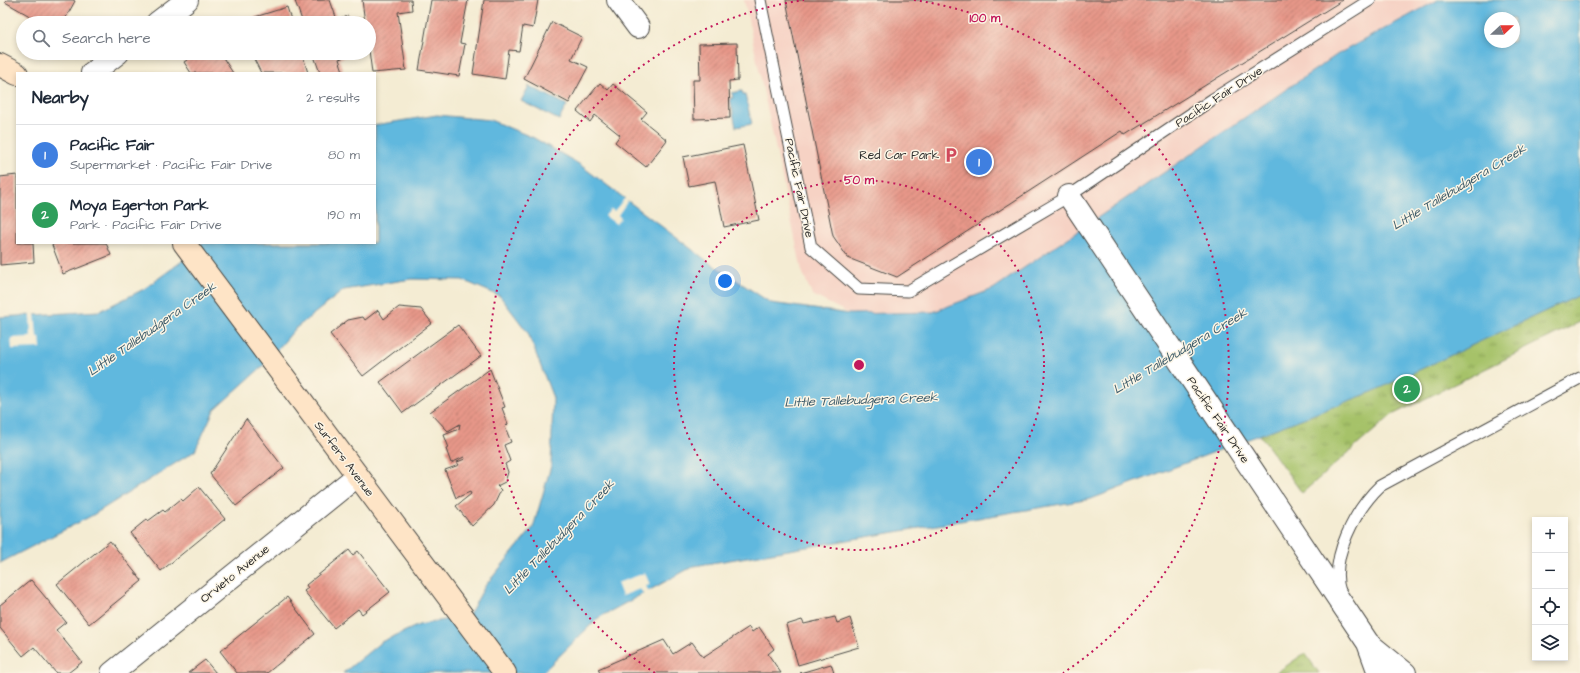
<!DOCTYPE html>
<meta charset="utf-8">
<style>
:root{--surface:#fff;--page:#f2f2f3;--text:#1f2937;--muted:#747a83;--line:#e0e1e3;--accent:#b45309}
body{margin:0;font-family:"Architects Daughter",sans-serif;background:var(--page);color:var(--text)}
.controls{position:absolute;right:12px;bottom:12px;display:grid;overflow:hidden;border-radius:0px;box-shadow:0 2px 6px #0003}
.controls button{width:36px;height:36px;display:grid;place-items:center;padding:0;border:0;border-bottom:1px solid var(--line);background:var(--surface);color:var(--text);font:20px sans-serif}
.compass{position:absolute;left:1484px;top:12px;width:36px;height:36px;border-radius:50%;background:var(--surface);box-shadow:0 2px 6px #0003;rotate:68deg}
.you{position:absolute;left:725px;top:281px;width:14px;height:14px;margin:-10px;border:3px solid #fff;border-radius:50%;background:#1a73e8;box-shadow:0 0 0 6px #1a73e833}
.badge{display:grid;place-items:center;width:26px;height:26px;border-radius:50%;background:var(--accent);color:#fff;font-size:13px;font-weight:700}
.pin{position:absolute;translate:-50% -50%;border:2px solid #fff;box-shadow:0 1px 4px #0006}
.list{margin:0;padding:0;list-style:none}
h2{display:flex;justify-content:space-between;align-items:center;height:52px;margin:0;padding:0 16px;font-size:17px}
h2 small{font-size:13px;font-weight:400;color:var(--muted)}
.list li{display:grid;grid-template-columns:26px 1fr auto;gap:12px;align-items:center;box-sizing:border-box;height:60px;padding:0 16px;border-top:1px solid var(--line)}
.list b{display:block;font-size:15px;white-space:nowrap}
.list p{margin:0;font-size:13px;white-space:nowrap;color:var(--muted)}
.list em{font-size:13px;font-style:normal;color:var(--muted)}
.icon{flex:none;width:22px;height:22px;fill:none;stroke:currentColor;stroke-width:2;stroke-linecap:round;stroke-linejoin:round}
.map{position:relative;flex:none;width:1580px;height:673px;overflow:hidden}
.search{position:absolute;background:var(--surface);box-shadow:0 2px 6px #0003;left:16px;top:16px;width:360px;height:44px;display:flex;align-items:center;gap:10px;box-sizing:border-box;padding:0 14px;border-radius:22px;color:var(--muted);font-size:15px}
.panel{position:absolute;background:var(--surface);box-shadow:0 2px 6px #0003;left:16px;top:72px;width:360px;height:172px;border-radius:0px}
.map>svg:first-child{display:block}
.built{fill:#f6d2c4}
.grass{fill:url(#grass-tufts);stroke:#68764a}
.water{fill:#61b8de;stroke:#467284;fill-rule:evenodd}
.pier{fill:#f4ecd3}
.building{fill:url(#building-hatch)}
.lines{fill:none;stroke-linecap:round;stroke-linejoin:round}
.lane-casing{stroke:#494844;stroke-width:13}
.street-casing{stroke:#494844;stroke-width:24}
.secondary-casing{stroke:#494844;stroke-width:24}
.lane{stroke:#fff;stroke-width:11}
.street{stroke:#fff;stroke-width:22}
.secondary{stroke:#fee4c6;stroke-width:22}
.ring{fill:none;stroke:#c2185b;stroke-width:2;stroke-dasharray:2 4}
.labels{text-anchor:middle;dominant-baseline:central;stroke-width:3;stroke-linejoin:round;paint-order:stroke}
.street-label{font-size:12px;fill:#2b2b2b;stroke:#fcf5e5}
.poi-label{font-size:12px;fill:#2b2b2b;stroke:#fcf5e5;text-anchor:end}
.water-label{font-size:13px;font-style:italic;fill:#3e5c6a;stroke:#fcf5e5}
.centre{fill:#c2185b;stroke:#fcf5e5;stroke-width:2}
.ring-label{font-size:12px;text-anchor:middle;font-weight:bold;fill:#c2185b;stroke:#fcf5e5;stroke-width:3;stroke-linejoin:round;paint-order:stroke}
</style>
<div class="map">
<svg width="1580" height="673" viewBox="0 0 1580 673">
<defs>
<pattern id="grass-tufts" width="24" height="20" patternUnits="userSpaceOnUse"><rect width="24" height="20" fill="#a6c269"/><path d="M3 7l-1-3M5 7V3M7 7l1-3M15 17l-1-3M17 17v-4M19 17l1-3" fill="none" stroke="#879e57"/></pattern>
<pattern id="building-hatch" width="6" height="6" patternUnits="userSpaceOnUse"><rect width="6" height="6" fill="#e79789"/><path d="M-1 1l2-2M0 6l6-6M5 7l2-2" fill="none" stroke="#bb7b70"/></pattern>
</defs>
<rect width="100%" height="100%" fill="#fcf5e5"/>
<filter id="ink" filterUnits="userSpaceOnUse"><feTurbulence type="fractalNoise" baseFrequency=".025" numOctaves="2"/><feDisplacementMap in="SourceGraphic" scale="8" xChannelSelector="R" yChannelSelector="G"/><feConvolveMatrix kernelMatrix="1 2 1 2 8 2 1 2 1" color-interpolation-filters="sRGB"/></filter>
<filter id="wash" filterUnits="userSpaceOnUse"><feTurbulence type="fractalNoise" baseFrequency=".012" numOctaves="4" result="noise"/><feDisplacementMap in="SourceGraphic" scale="16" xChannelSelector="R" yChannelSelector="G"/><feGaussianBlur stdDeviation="0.9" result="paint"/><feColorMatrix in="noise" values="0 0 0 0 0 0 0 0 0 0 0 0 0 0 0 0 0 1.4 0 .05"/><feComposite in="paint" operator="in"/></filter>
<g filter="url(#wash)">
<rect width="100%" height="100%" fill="#f4ecd3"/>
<!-- built -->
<path class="built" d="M744 0H1441L1338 54 993 289 933 312 850 314 812 295 802 271Z"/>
<!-- grass -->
<path class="grass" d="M1580 295V322L1392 415 1302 493 1260 435 1431 363Z
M1305 653 1319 673H1276Z"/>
<!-- water -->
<path class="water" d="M1438 0H1580V295L1372 392 1091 499 694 566 598 618 542 673H343L381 642 419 625 469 615 485 586 533 528 551 466 553 398 528 333 500 296 462 280 411 279 344 290 296 328 265 364 214 410 195 451 93 515 0 563V317L100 311 144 289 185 259 201 243H375V125L437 115 490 120 534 138 579 164 710 263 771 303 850 314 933 312 993 289 1338 54ZM1490 18H1514V42H1490Z
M529 86 567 105 559 120 521 101Z
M742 91 743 95H745L752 124 736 127 730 98H733L732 93Z"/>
<!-- pier -->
<path class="pier" d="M626 197 629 199 618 215 621 218 616 224 605 216 611 209 614 211Z
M30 313H35L37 337H40L41 348 12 349 11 338 31 337Z
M645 573 650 585 646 586 649 592 644 595 640 589 622 596 617 583Z"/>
<g id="blocks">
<!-- building -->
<path class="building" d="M7 0H73L75 1 63 23H42L5 2Z
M330 0 337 20 348 16 350 23H303L295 1Z
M362 0H411L412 10 398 12 406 70 372 73 369 50V23H365Z
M431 0H468L460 43 465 44 459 76 419 70Z
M484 0H538L533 28 523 26 519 51 509 50 505 79 473 74Z
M786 0H1343L1125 135 1122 131 897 277 848 258 833 236Z
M287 7 292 23H245L255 17Z
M552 22 582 37 571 59 588 67 569 103 524 79Z
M737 43 738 80 729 81 730 118 694 119 693 80H700L699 44Z
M198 53H220L233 73H191L184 62Z
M251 53H302L308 73H261Z
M313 53H356L339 59 343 71 337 73H320Z
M600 83 608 90 613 84 647 112 641 119 667 140 646 167 615 142 620 135 595 115 590 122 577 111Z
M743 145 759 220 724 227 715 181 689 186 683 157Z
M17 175V243H33L34 262 0 265V177Z
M57 243H106L111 255 63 274 52 245Z
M399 307 421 309 432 323 363 376 330 334 348 320 363 317 365 320 378 310 384 319Z
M458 325 481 356 403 413 380 382Z
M490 369 505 407 502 408 508 424 505 427 511 442 504 445 510 461 505 464 508 472 505 482 497 486 501 490 494 505 472 526 456 506 471 494 470 492 456 498 445 470 459 465 457 462 465 459 464 457 451 463 446 449 449 448 444 435 459 429 460 424 448 431 430 412Z
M246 419 284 468 236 506 210 474Z
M199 487 225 519 161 571 130 533 147 519 148 521 163 510 165 512 181 499 183 501Z
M110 541 142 581 89 624 57 584Z
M349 550 353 555 358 551 390 592 362 614 358 609 334 628 304 591 308 588 306 585Z
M31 580 66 622 56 630 82 662 68 673H56L34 647 23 656 0 628V605Z
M287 597 315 634 267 673H237L220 651Z
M835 617 837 623 850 618 859 647 798 665 786 625 802 620 804 624Z
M749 627 752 632 759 627 774 649 768 654 781 673H600L598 669 664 640 673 654 692 642 703 657Z
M205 660 216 673H188Z
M831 664 834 673H800Z"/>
</g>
</g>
<g filter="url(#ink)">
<use href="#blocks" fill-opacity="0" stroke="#494844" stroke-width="1"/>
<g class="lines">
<defs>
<path id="lane" d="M760 0 811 247 859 289 908 291 1069 196 1213 99 1370 0
M1340 592C1329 558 1356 509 1380 486L1580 378"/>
<path id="street" d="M618 0 638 27
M157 23 187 0
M92 73 118 53
M1069 196 1368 643 1379 673
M1368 643 1405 673
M112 673 357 476"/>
<path id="secondary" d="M0 65 17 74
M184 243 505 673"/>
</defs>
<!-- lane casing -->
<use href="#lane" class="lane-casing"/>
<!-- street casing -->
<use href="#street" class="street-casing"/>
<!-- secondary casing -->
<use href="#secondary" class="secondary-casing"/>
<!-- lane -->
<use href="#lane" class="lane"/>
<!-- street -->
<use href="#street" class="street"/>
<!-- secondary -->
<use href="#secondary" class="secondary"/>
</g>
</g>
<!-- distance rings -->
<g class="ring">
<circle cx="859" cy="365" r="185"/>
<path d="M655 673A369 369 0 0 1 804 0M914 0A369 369 0 0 1 1063 673"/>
</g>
<!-- icons -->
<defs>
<symbol id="parking-bare" viewBox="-9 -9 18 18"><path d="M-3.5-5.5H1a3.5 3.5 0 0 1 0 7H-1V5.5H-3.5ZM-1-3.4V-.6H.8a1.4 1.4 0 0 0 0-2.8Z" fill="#d1495b" stroke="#fcf5e5" stroke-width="2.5" paint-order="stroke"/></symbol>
</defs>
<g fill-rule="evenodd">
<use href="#parking-bare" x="940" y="144" width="22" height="22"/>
</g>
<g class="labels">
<!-- street labels -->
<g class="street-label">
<text transform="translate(1219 97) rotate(-33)">Pacific Fair Drive</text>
<text transform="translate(799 188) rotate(78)">Pacific Fair Drive</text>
<text transform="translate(1218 420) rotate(56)">Pacific Fair Drive</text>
<text transform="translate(344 459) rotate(53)">Surfers Avenue</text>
<text transform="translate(235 574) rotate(-39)">Orvieto Avenue</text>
</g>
<!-- poi labels -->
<g class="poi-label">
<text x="939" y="155">Red Car Park</text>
</g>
<!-- water labels -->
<g class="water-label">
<text transform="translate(1459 187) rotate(-31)">Little Tallebudgera Creek</text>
<text transform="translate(152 329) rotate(-35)">Little Tallebudgera Creek</text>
<text transform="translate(1180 351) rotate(-31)">Little Tallebudgera Creek</text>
<text transform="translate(861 400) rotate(-2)">Little Tallebudgera Creek</text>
<text transform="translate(559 537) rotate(-46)">Little Tallebudgera Creek</text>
</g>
</g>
<circle cx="859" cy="365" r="6" class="centre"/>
<g class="ring-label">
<text x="985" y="22">100 m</text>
<text x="859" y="184">50 m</text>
</g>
</svg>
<div class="controls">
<button>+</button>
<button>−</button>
<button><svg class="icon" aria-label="locate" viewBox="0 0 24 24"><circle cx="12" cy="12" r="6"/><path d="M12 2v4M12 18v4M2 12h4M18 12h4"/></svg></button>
<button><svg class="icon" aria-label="layers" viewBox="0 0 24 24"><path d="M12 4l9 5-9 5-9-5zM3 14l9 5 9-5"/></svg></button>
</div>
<svg class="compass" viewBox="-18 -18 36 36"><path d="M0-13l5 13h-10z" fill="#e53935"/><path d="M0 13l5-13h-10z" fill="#747a83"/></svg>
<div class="you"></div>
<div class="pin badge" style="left:979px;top:162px;background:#3f7fe0">1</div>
<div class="pin badge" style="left:1407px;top:389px;background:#2e9e5b">2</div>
<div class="search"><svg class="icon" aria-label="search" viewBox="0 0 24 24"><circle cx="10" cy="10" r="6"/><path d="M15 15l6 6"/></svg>Search here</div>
<section class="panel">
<h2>Nearby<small>2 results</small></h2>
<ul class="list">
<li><span class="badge" style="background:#3f7fe0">1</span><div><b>Pacific Fair</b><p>Supermarket · Pacific Fair Drive</p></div><em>80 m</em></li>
<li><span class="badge" style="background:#2e9e5b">2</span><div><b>Moya Egerton Park</b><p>Park · Pacific Fair Drive</p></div><em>190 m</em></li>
</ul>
</section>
</div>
